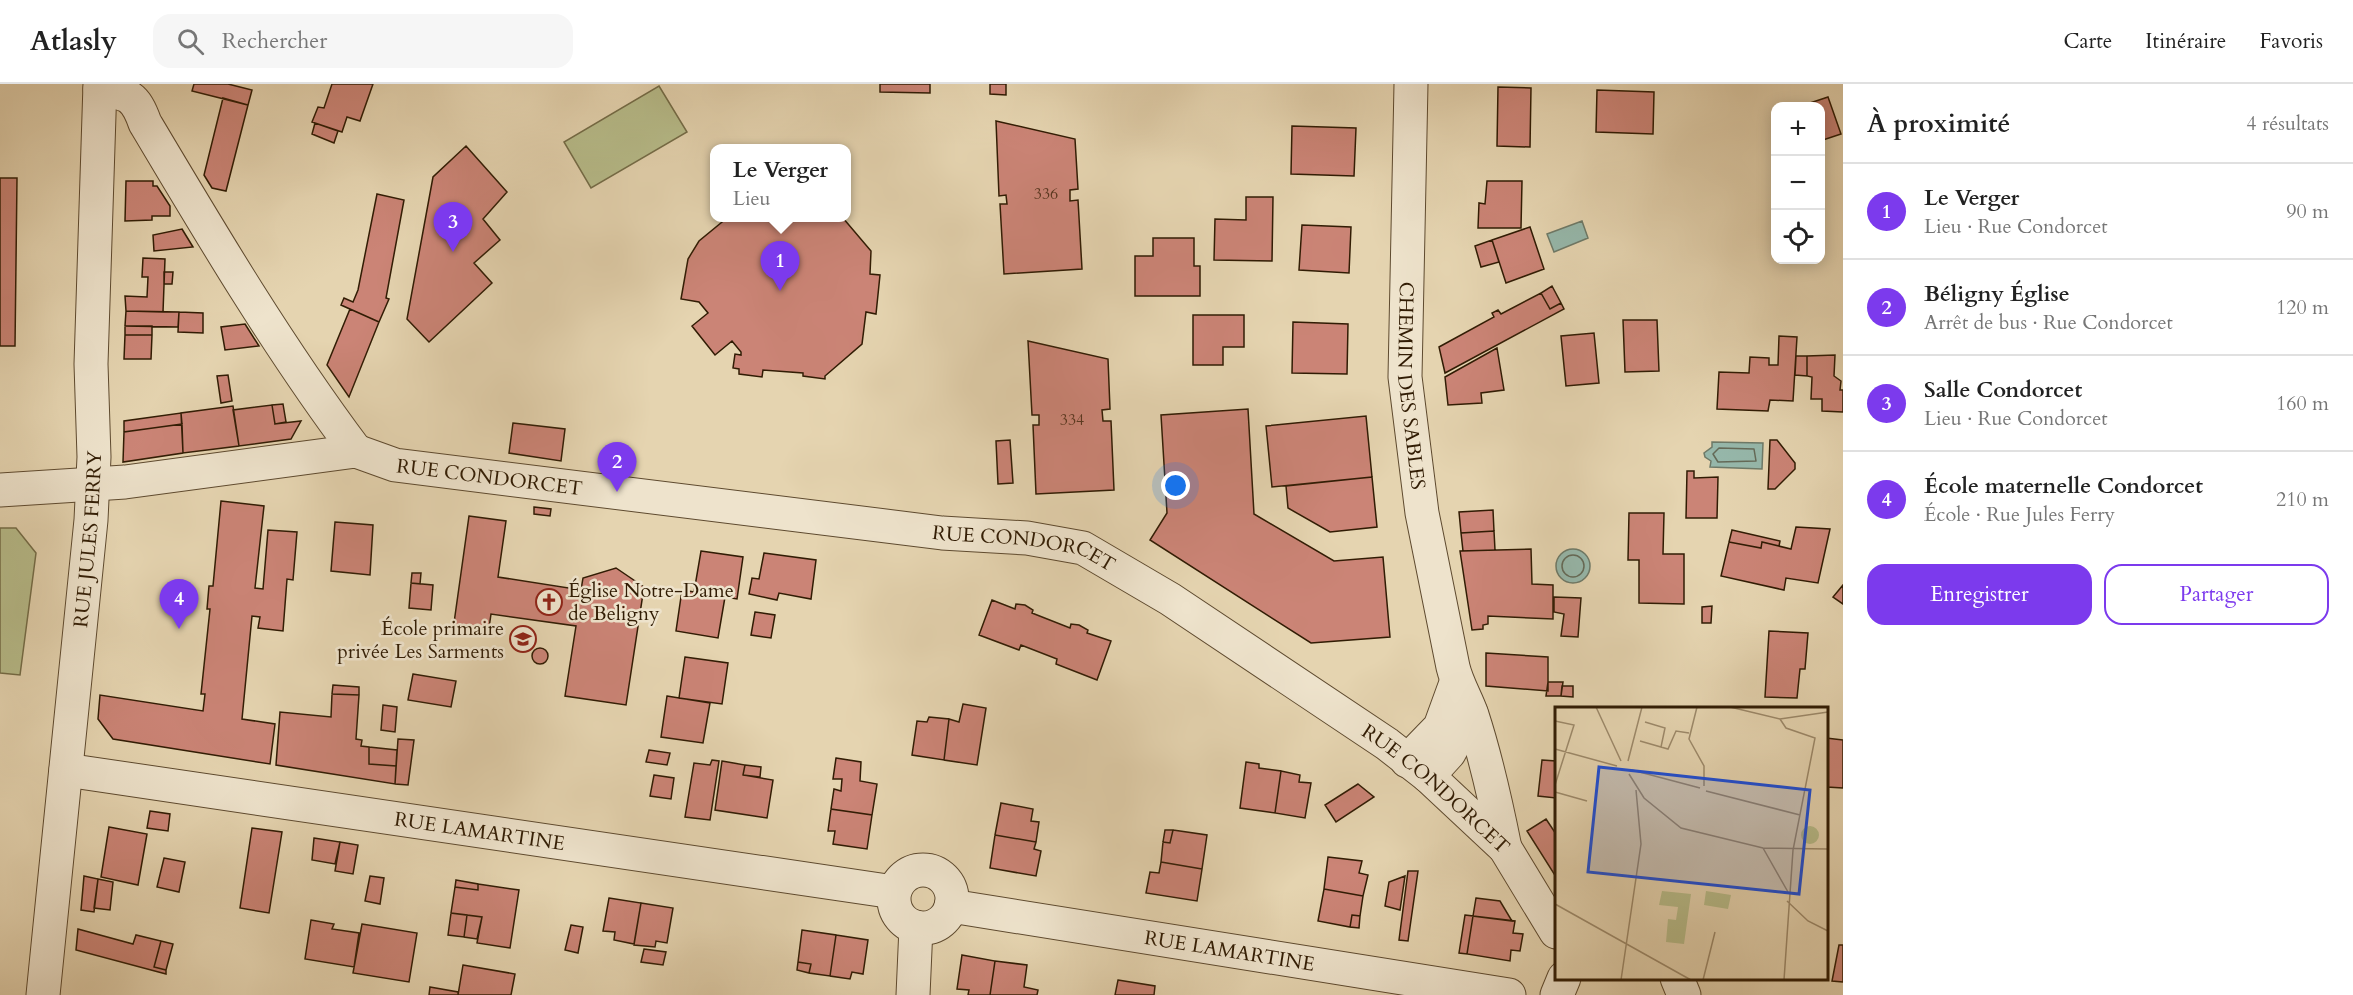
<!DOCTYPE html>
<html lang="fr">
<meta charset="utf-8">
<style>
:root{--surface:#fff;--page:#f6f6f6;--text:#222;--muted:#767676;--line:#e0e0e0;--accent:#7c3aed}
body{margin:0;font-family:Cardo,serif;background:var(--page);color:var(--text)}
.controls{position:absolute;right:18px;top:18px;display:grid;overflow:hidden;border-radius:12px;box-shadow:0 3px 15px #0003}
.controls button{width:54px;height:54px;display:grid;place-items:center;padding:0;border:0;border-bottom:2px solid var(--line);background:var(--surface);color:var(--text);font:30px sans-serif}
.you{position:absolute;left:1176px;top:402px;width:21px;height:21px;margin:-15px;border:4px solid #fff;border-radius:50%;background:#1a73e8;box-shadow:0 0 0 9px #1a73e833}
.badge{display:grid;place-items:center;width:39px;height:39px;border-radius:50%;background:var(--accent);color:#fff;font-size:20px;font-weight:700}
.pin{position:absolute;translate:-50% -50px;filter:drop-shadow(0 2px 3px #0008)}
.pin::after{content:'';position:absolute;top:32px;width:21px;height:18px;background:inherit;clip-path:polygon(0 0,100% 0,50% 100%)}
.popup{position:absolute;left:710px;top:60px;width:141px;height:78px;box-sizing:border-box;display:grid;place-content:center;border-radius:12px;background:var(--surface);filter:drop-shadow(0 2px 4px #0005);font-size:20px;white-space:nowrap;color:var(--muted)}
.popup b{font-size:22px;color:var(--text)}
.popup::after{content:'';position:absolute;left:50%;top:100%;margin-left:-12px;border:12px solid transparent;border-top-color:var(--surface)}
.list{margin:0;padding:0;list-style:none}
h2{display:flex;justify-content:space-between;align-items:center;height:78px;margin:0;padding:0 24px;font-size:26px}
h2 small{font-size:20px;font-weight:400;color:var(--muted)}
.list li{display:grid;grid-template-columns:39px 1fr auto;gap:18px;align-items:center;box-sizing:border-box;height:96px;padding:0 24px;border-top:2px solid var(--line)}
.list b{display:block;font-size:22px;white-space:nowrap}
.list p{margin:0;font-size:20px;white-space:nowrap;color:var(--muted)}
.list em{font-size:20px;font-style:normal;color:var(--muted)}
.actions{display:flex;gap:12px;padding:18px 24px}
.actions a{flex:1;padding:14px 0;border:2px solid var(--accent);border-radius:18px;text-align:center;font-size:21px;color:var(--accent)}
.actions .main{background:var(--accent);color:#fff}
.icon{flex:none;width:33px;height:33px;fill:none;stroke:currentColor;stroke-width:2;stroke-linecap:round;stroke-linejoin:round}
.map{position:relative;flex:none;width:1843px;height:911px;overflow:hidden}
header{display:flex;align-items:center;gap:36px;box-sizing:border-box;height:84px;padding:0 30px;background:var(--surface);border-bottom:2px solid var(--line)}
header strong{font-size:28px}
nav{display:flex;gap:33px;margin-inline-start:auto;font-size:21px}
.search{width:420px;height:54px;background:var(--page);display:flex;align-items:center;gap:15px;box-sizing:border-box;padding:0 21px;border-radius:18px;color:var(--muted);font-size:22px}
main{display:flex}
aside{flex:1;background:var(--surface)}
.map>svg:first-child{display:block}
.green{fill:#b7bc8a;stroke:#746c47;stroke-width:1.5}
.water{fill:#96b8ab;stroke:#6e7a68;stroke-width:1.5}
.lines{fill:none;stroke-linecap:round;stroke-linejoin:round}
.shore{stroke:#646a58;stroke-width:1.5}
.building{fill:#cb8476;stroke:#311c04;stroke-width:1.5}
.minor-casing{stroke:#5e4a2f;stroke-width:35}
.minor{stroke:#eee3cc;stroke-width:33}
.labels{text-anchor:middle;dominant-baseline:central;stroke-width:5;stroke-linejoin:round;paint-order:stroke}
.number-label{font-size:16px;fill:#583620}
.street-label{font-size:20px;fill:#311c04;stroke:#eee3cc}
.poi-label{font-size:20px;fill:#311c04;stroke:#eee3cc;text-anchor:start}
.inset-road{fill:none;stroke:#9d8a6b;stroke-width:1.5}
.view{fill:#1d4ed8;fill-opacity:0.15;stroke:#1d4ed8;stroke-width:3}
.inset-edge{fill:none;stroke:#311c04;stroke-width:3}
</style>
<header>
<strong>Atlasly</strong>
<div class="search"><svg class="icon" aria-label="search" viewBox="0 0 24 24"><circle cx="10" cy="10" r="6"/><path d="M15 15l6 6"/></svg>Rechercher</div>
<nav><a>Carte</a><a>Itinéraire</a><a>Favoris</a></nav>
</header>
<main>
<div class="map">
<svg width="1843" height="911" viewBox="0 0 1843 911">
<rect width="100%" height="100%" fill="#e5d4b0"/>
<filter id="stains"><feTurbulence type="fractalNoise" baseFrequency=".00333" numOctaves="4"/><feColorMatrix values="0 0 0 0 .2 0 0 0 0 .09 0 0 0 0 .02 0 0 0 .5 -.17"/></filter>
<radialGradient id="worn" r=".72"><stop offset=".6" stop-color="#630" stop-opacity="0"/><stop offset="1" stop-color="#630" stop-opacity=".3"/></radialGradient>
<!-- green -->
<path class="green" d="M659 2 687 48 591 104 564 58Z
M0 444H16L36 469 20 591 0 589Z"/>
<!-- water -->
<path class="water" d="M1582 137 1588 154 1554 168 1547 150Z
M1712 358 1763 359 1762 385 1710 383 1711 377 1705 373 1704 369 1712 363Z
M1556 482a17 17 0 1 1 34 0a17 17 0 1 1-34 0Z"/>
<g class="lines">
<!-- shore -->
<path class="shore" d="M1719 364 1754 365 1756 377 1718 378 1713 370Z
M1562 482a11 11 0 1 1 22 0a11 11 0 1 1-22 0Z"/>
</g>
<!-- building -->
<path class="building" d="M194 0H228L252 6 248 21 192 7Z
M332 0H373L360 37 347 33 342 48 312 38 318 23 324 24Z
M880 0H930V9L880 8Z
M990 0H1006V11L990 10Z
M1498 3 1531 4 1530 63 1497 62Z
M1597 6 1654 8 1653 50 1596 48Z
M1828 13 1841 50 1820 57V22H1801Z
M223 14 248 21 226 107 212 104 204 91Z
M996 37 1075 55 1078 105 1070 106V117L1078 116 1082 185 1004 190 1000 120H1007L1006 111 999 112Z
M315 39 338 47 334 59 312 50Z
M1292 42 1356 44 1354 92 1291 90Z
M466 62 507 108 483 135 500 156 474 179 492 199 429 258 407 235 433 93Z
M0 94H17L15 262H0Z
M126 97H153V102H157L170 122V132H152V136L125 137Z
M1487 97H1522L1521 144H1478L1479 119 1485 120Z
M377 110 404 116 386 214 389 215 379 238 341 221 344 214 353 218 358 206Z
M1246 113H1273L1272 177 1214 176 1215 135 1246 136Z
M727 134H843L871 167 870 190 880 191 876 230 866 228 862 260 825 292V295L803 292V289L763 286 762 293 739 290V285L733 284 735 270 741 271V268L732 257 715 271 692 242 708 229 699 218 681 215 688 175 699 157Z
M1302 141 1351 143 1349 189 1299 186Z
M1530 143 1544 185 1506 199 1492 156Z
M182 145 193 163 154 167 153 151Z
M1153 154H1194V182H1200V212H1135V172H1153Z
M1492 156 1499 178 1481 183 1475 162Z
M143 174 165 175 163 228 126 227 125 212 147 213 148 193H142Z
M164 188H173L172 200H164Z
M1552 202 1561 219 1550 225 1541 209Z
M1541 209 1550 225 1561 219 1564 225 1445 289 1439 263 1494 233 1492 229 1498 226 1501 230Z
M350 225 379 238 349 313 327 281Z
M126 227 179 228 178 243 125 242Z
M179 228 203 229V249L178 248Z
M1193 231H1244V263H1223V281H1193Z
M1623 236H1657L1659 287 1625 288Z
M1293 238 1348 240 1347 290 1292 289Z
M245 240 259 262 225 266 221 243Z
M125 242H152V251H125Z
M1594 249 1599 299 1566 302 1561 252Z
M125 251H152L151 275H124Z
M1779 252 1797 253 1793 317 1770 316 1768 327 1717 325 1719 288 1749 289 1750 273 1769 274V281H1778Z
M1028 257 1108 275 1110 325 1102 326 1103 337H1111L1114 406 1036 410 1033 341H1039V331H1032Z
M1497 264 1504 306 1481 309 1482 319 1448 321 1445 293Z
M1835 271 1834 292 1841 297 1840 306H1843V328L1822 327V315H1811L1812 293 1807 292V272Z
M1796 272H1807V292L1795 291Z
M228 291 232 317 221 319 217 292Z
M283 320 286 338 275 340 272 321Z
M272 321 275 340 301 337 291 355 239 362 233 326Z
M233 322 239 362 183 369 181 329Z
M1248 325 1254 430 1334 477 1383 473 1390 553 1311 559 1150 456 1167 429 1161 331Z
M181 329 182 340 124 348V337Z
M1366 332 1372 393 1272 403 1266 342Z
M513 339 565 345 561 377 509 369Z
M182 340 183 369 123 378 124 348Z
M1010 356 1013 399 998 400 996 357Z
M1770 356H1777L1795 379V385L1775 405H1768Z
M1687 387H1694V394L1718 393 1717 434H1686Z
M1372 393 1377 443 1330 448 1288 424 1286 402Z
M221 417 264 422 255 504 263 505 268 446 297 448 293 496 287 495 283 547 258 544 260 533 252 532 242 635 275 640 270 680 113 655 98 635 100 611 203 627 205 610H201L210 525H207L209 502H213Z
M534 423 551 425 550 432 534 430Z
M1493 426 1494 447 1461 449 1459 428Z
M1629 429H1664L1663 470H1684V520L1639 519V476H1628Z
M469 432 506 437 498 493 581 506 583 494 616 484 644 503 626 621 565 612 576 542 491 530 488 551 453 546Z
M335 438 373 441 370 491 331 487Z
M1796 443 1830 445 1818 499 1786 494 1784 506 1721 492 1729 458 1761 464 1762 458 1791 465Z
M1732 446 1780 457 1779 462 1762 458 1761 464 1729 458Z
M1494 447 1495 466 1463 467 1461 449Z
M1531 465 1532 500 1553 501V535L1488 532V540L1483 541V545L1472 546 1460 467Z
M701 467 743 473 737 515 694 508Z
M764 469 816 476 811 515 779 509 777 516 749 510 752 494 759 495Z
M412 489H421L420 500 411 499Z
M411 499 433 501 431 526 409 524Z
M1843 501V520L1833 513Z
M682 506 725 513 718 554 676 547Z
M1554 513 1581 514 1578 553 1561 552 1564 530 1554 528Z
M992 516 1015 525 1016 520 1025 521 1033 526 1032 529 1070 544 1071 540 1079 541 1088 546 1087 549 1111 557 1097 596 1056 580 1057 575 1021 561 1019 566 979 551Z
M1712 522 1711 539H1702V523Z
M755 528 775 531 771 554 751 551Z
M1769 547 1808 549 1805 585H1800L1797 614 1765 613Z
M532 572a8 8 0 1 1 16 0a8 8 0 1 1-16 0Z
M1486 569 1548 573V607L1486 602Z
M685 573 728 579 722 620 679 614Z
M413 590 456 597 451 623 408 616Z
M1548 598H1563L1561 612H1546Z
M333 601 359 603V611L332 610Z
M1562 602H1573V613L1561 612Z
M332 610 359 611 356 655 362 656 361 662 369 663V680L396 682 395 700 276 681 280 628 331 633Z
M667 612 710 619 703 659 661 653Z
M963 620 986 624 977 681 944 676 949 635 959 638Z
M383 621 397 623 395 648 381 646Z
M929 633 949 635 944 676 912 671 917 637 927 638Z
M1826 654 1843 656V704L1827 703Z
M398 655 414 656 408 701 395 700Z
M369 663 397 666 396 682 369 680Z
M649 666 670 669 667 681 646 678Z
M836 674 861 678 860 697 877 700 872 731 831 725 834 705 841 707 842 695H833Z
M712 676 719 677 710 736 685 733 694 679 710 681Z
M1542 676 1556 677V714L1538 712Z
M722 677 745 681 743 691 773 696 767 734 715 726Z
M1246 678 1259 680V684L1281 687 1275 729 1240 724Z
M745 681 761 683 760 693 743 691Z
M1281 687 1300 691 1299 698 1311 699 1305 734 1275 729Z
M654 691 674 694 671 715 650 712Z
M1358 700 1374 713 1336 738 1325 721Z
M1001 719 1033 725 1031 737 1039 738 1036 758 995 751Z
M831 725 872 731 867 765 833 760 835 747H828Z
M150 727 170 730 168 747 147 744Z
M1546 735 1556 750V793L1527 747Z
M109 743 147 750 138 801 101 793Z
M252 744 282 748 269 829 240 824Z
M1165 746H1173L1170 759 1163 758Z
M1173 746 1207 751 1202 785 1161 778 1163 758 1170 759Z
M995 751 1036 758 1034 765 1041 767 1036 792 990 784Z
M314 754 340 758 335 780 312 776Z
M340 758 358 761 353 790 335 787Z
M1328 773 1362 777 1359 789 1368 791 1363 812 1324 805Z
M164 774 185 778 179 808 157 803Z
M1161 778 1202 785 1197 817 1146 809 1150 788 1159 789Z
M1408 787H1418L1408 857 1399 856Z
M84 792 98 795 94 828 81 826Z
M370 792 384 794 380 820 365 817Z
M1405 792 1400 826 1385 822 1389 798Z
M98 795 113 798 110 826 94 824Z
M456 796 478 800V806L455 803Z
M478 800 519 806 510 864 477 859 482 833 451 829 455 803 478 806Z
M1324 805 1363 812 1360 832 1352 831 1350 843 1318 837Z
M609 814 641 819 634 860 614 856 615 848 603 847Z
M1476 814 1500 817 1512 837 1473 832Z
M641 819 673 824 667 859 656 857 655 863 634 861Z
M451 829 467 831 464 853 448 851Z
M467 831 482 833 477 855 464 853Z
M1352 831 1360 832 1359 844 1350 843Z
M1465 831 1473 832 1467 870 1459 869Z
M1473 832 1515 837 1513 849 1523 850 1520 867 1511 866 1510 877 1467 870Z
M311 836 334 840 332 845 359 849 354 883 305 875Z
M362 840 417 849 409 898 353 889Z
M571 841 583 843 578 869 565 866Z
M78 845 133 860 136 851 161 857 154 883 166 886V890L76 866Z
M802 846 836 851 830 892 809 889 811 880 798 878Z
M836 851 868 856 863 890 852 888 850 895 830 892Z
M161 857 173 860 166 886 154 883Z
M1839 861H1843V898L1832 897Z
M644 865 666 868 663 881 641 878Z
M962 871 995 877 990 911H968L969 906 957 905Z
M995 877 1027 881 1024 903 1038 906 1037 911H990Z
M798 878 811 880 809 889 797 886Z
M463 881 515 890 511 911H458Z
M1118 896 1155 902 1154 911H1115Z
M430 903 458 908V911H429Z"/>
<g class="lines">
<defs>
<g id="minor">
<path id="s1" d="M1411 0 1405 293 1422 429 1453 583C1457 600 1466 614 1472 631 1486 674 1496 719 1505 764"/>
<path d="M100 5C128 10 135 11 145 39 211 150 278 263 356 367"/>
<path id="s2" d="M0 406 125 398 356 367 395 381 942 449 1027 454 1083 464 1170 515 1387 660 1428 692 1505 764 1556 848"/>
<path d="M1407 677 1440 643 1456 599"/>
<path id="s3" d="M66 686 894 808"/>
<path d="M1428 692 1449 669 1471 629"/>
<circle cx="923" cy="815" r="29"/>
<path id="s4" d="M951 822 1509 911"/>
<path d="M1677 894 1684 911"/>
<path id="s5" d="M43 911 91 436 94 373 91 280 100 0"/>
<path d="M913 911 916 843"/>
<path d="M1557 911 1564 894"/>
</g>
</defs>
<!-- minor casing -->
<use href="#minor" class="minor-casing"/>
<!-- minor -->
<use href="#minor" class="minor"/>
</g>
<!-- icons -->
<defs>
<symbol id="church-ring" viewBox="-11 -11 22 22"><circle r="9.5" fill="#eee3cc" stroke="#8f2418" stroke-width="1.5"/><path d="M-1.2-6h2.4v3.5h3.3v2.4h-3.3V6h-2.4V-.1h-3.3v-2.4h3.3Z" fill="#8f2418"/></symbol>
<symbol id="school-ring" viewBox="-11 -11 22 22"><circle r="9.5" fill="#eee3cc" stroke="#8f2418" stroke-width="1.5"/><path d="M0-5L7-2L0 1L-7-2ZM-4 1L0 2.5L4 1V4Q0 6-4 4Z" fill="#8f2418"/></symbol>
</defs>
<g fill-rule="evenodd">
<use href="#church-ring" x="534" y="503" width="30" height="30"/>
<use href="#school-ring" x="508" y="540" width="30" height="30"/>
</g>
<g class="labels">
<!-- number labels -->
<g class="number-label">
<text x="1046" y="110">336</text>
<text x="1072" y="336">334</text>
</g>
<!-- street labels -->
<g class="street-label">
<text stroke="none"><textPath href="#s1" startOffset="302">CHEMIN DES SABLES</textPath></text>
<text stroke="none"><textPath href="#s2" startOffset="495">RUE CONDORCET</textPath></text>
<text stroke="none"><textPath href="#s5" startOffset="458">RUE JULES FERRY</textPath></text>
<text stroke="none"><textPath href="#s2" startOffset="1035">RUE CONDORCET</textPath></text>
<text stroke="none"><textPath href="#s2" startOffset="1521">RUE CONDORCET</textPath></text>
<text stroke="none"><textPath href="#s3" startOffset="418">RUE LAMARTINE</textPath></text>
<text stroke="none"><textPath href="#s4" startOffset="282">RUE LAMARTINE</textPath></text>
</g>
<!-- poi labels -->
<g class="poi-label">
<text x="568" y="506">Église Notre-Dame<tspan x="568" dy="23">de Beligny</tspan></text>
<text x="504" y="544" text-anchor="end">École primaire<tspan x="504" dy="23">privée Les Sarments</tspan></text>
</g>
</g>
<!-- overview -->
<g transform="translate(1555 623)">
<rect width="273" height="273" fill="#e5d4b0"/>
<path d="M246 128a9 9 0 1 1 18 0a9 9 0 1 1-18 0ZM107 184 136 187 129 237 111 235 113 212 121 213 123 200 104 198ZM151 184 176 188 173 202 149 198Z" fill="#b7bc8a"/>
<path class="inset-road" d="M41 0 66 54M142 0 134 32 149 59V79M175 0 225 12 273 5M225 12 231 21 260 31 238 143 229 273M0 14 19 18 0 78M90 15 110 21 106 40M85 34 113 42 121 24 134 26M0 42 62 59M73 54 87 0M77 63 145 81M74 67 89 91 126 121 208 141 273 142M151 84 245 108M0 85 32 94M208 141 233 185M232 194 253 214 273 224M0 197 136 273M66 273 86 137 81 83M148 273 160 225"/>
<path class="view" d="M44 60 255 83 244 187 33 165Z"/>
<rect width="273" height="273" class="inset-edge"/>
</g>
<rect width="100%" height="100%" filter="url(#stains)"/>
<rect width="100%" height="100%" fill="url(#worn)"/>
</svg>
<div class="controls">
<button>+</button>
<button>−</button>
<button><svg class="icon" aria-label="locate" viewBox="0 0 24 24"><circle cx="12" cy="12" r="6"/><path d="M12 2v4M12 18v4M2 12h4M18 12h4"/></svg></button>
</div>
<div class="you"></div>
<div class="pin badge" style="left:780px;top:207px">1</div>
<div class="popup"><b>Le Verger</b>Lieu</div>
<div class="pin badge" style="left:617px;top:408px">2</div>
<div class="pin badge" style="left:453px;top:168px">3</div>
<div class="pin badge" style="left:179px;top:545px">4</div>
</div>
<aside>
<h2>À proximité<small>4 résultats</small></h2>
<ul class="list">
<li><span class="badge">1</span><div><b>Le Verger</b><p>Lieu · Rue Condorcet</p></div><em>90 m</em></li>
<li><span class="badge">2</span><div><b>Béligny Église</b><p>Arrêt de bus · Rue Condorcet</p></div><em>120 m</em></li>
<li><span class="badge">3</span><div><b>Salle Condorcet</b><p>Lieu · Rue Condorcet</p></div><em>160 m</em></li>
<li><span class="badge">4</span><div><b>École maternelle Condorcet</b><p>École · Rue Jules Ferry</p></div><em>210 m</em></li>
</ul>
<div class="actions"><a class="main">Enregistrer</a><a>Partager</a></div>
</aside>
</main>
